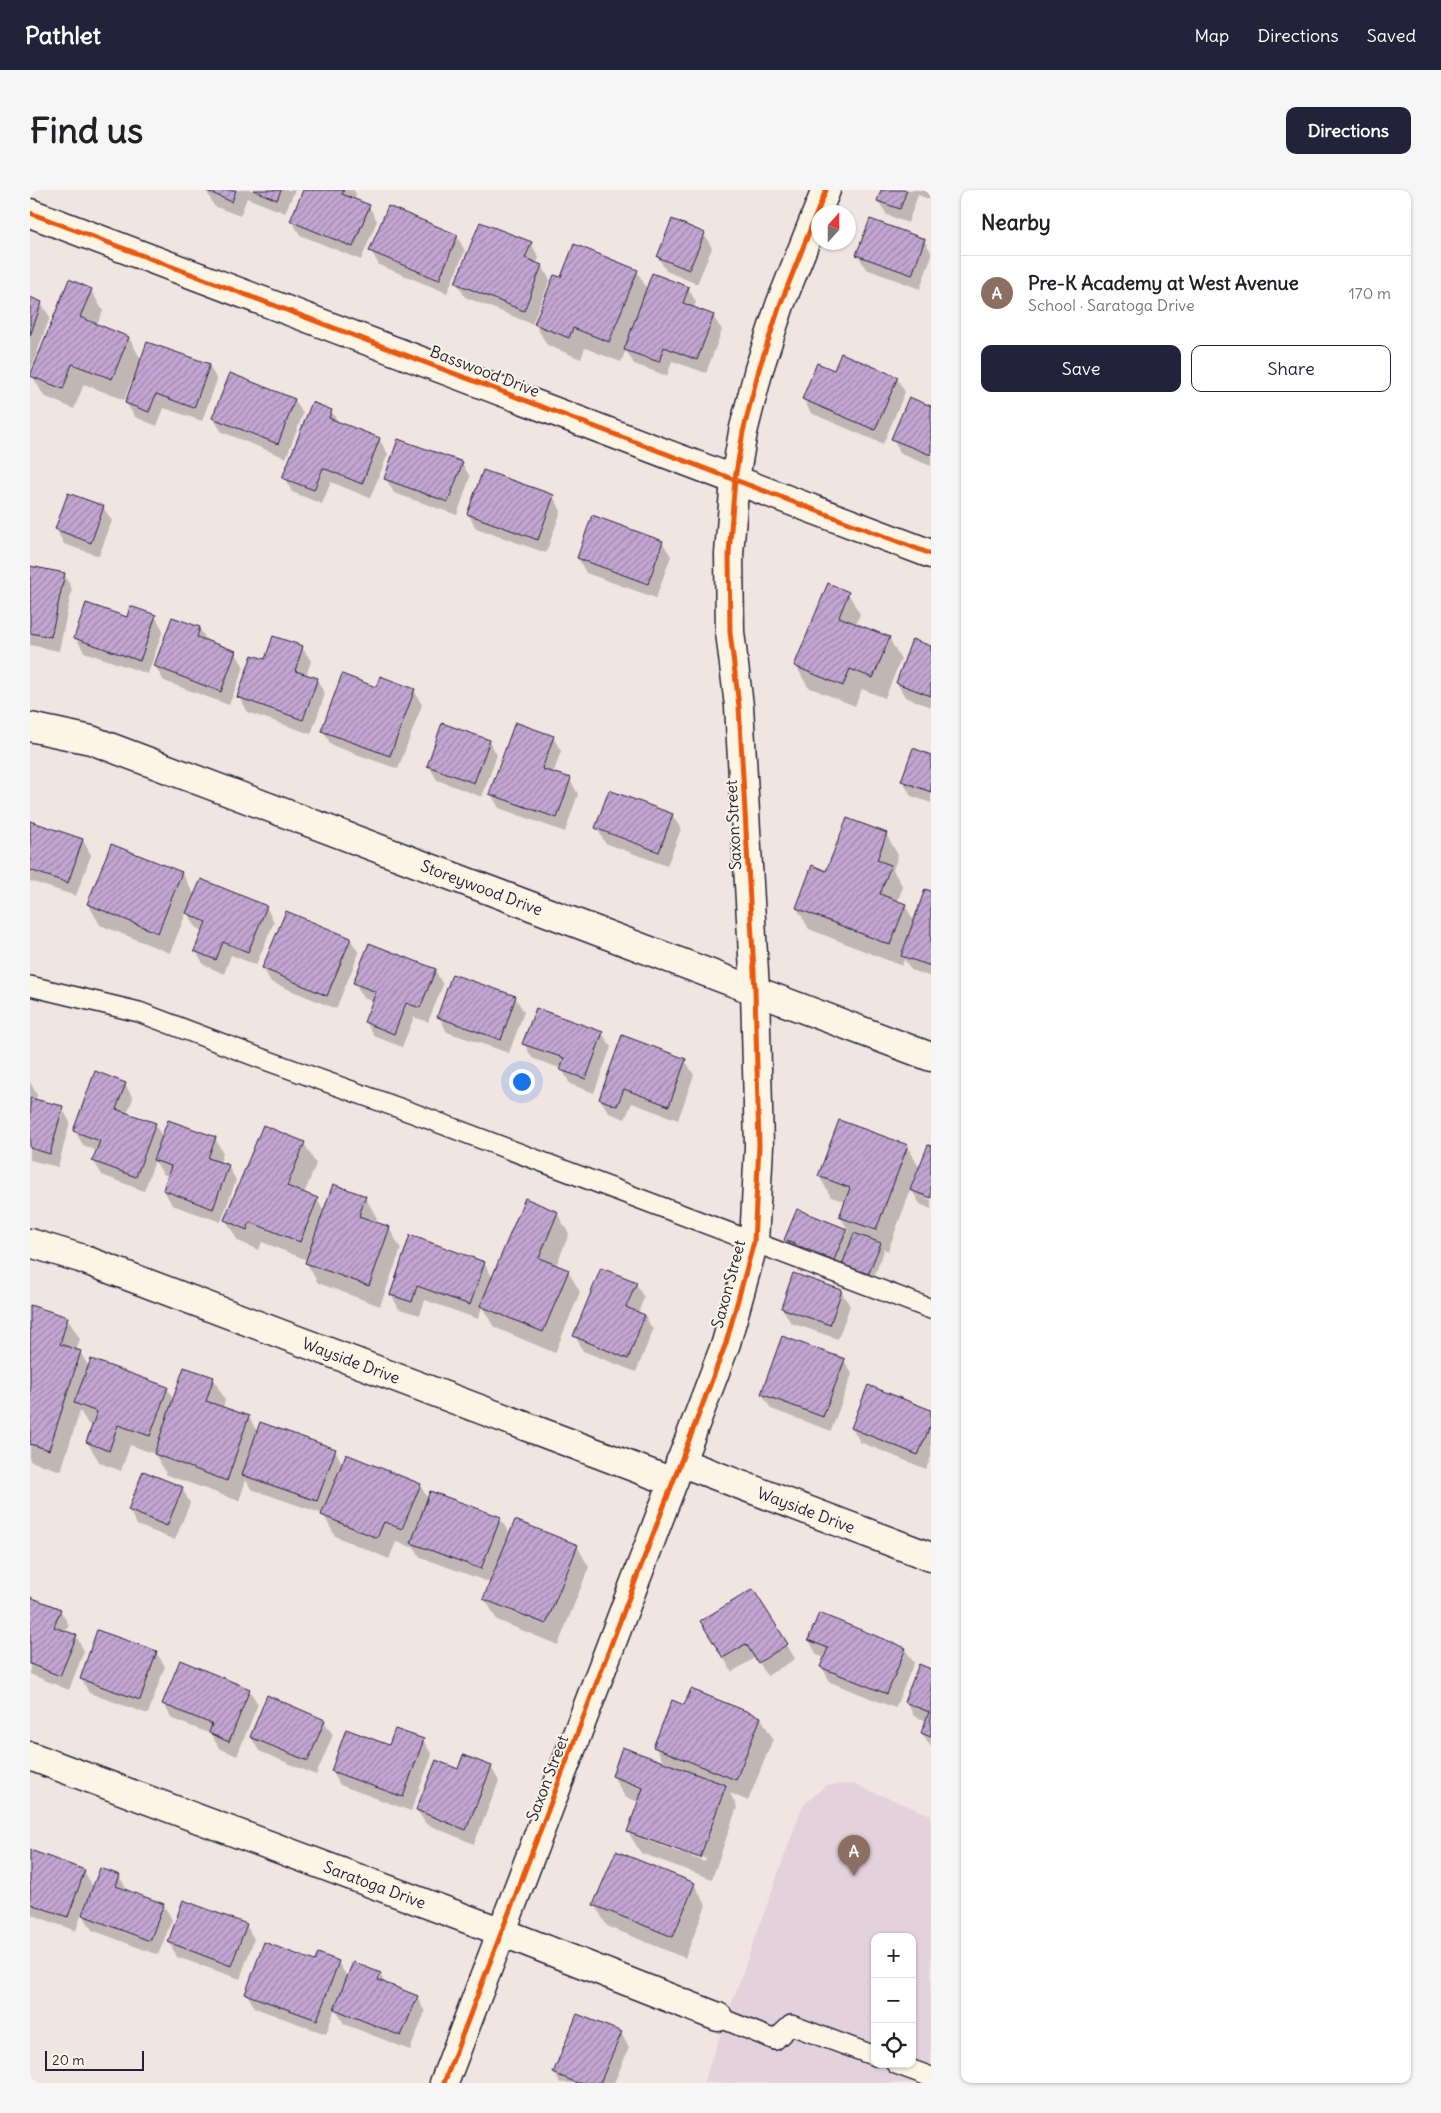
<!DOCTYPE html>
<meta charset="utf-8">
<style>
:root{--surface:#fff;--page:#f6f6f6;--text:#202124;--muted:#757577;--line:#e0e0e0;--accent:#22223b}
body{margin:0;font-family:Delius,sans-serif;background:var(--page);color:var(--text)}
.controls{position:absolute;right:15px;bottom:15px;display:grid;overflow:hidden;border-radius:10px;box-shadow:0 1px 4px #0004}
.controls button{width:45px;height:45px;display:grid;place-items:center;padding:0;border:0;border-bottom:1px solid var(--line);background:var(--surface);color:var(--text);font:25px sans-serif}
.compass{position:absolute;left:781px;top:15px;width:45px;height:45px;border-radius:50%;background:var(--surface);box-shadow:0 1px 4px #0004;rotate:21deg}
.scale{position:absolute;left:15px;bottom:12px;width:99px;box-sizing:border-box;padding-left:5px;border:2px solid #22223b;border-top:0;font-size:14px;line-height:18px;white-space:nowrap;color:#22223b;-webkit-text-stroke:4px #fcf5e5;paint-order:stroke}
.you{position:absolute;left:491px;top:891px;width:18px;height:18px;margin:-12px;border:4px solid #fff;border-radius:50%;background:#1a73e8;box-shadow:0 0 0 8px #1a73e833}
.badge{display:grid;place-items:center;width:32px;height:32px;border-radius:50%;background:var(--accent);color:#fff;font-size:16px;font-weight:700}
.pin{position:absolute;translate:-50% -41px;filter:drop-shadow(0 1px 2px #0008)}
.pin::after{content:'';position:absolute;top:26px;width:18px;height:15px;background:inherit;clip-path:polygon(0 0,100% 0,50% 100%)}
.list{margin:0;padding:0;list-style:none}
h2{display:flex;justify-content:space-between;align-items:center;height:65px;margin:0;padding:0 20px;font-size:21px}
h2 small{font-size:16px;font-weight:400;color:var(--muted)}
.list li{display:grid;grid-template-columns:32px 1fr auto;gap:15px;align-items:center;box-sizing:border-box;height:75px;padding:0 20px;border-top:1px solid var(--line)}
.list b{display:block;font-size:19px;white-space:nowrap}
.list p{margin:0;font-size:16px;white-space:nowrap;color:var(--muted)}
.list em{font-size:16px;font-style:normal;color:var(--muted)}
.actions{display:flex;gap:10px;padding:15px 20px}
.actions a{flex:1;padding:11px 0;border:1px solid var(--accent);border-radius:10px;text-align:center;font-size:18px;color:var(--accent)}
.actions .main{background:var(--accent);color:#fff}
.icon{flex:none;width:28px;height:28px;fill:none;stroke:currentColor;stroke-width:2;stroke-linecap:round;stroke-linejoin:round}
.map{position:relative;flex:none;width:901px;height:1893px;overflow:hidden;border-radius:10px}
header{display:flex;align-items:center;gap:30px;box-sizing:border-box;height:70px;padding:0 25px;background:var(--accent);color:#fff}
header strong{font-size:24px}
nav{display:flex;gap:28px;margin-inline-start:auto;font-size:18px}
.intro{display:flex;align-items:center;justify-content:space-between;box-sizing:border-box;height:120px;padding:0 30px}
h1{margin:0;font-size:35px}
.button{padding:12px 22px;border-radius:10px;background:var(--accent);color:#fff;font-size:18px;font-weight:700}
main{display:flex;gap:30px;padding:0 30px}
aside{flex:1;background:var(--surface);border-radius:10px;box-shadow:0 1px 4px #0004}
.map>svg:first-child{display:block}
.built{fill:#e3d2dc;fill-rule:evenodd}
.shadow{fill:#0003;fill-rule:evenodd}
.building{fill:url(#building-hatch);stroke:#22223b}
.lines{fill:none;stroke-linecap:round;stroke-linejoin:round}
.lane-casing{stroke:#22223b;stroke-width:22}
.street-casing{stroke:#22223b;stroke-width:31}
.secondary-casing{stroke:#22223b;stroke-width:31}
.lane{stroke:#fcf5e5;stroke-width:19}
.street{stroke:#fcf5e5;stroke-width:28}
.secondary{stroke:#fcf5e5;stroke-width:28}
.cycleway-casing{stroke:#fcf5e5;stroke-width:8}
.cycleway{stroke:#e8590c;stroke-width:5}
.labels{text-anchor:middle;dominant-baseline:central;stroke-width:4;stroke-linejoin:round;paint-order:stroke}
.street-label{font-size:16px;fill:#22223b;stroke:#fcf5e5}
</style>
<header>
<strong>Pathlet</strong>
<nav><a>Map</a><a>Directions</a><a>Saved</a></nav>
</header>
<div class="intro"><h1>Find us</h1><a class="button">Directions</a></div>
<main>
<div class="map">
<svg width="901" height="1893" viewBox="0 0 901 1893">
<defs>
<pattern id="building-hatch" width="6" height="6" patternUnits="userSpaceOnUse" patternTransform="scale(1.25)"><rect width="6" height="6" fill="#c3a6d2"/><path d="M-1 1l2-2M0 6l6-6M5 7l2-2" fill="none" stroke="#9e87ac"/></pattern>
</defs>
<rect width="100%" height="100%" fill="#f1e5e1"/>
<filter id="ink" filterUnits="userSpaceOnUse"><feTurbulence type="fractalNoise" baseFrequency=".02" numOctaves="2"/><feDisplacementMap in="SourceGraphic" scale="10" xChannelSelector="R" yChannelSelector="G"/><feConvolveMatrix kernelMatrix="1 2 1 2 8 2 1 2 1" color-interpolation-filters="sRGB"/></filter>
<g filter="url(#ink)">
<!-- built -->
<path class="built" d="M823 1594 901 1625V1893H673L772 1617 796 1595ZM845 1747H882V1874H845Z"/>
<!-- shadow -->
<path class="shadow" d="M176 0H265L255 23 217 8 210 26 184 16Z
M274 0H324L326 4 324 10 339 16 347 31 331 70 270 45 262 31Z
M852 0H901V10L888 5 878 33 857 25 848 11Z
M674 44 682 58 667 94 636 81 628 67Z
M427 46 435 61 417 103 349 75 341 61Z
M894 50 901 62V68L890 99 836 79 828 65Z
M501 53 509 68 506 74 512 76 520 90 502 134 435 107 427 93Z
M607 81 617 99 658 98 666 112 664 118 683 126 692 140 676 183 642 171 637 186 604 174 596 160 591 172 555 158 551 169 517 155 505 134 531 89Z
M61 100 73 121 67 135 99 148 112 171 179 175 187 190 172 231 134 218 127 236 105 227 96 213 105 188 103 187 94 210 54 194 44 219 14 206 2 185Z
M0 109 11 113 20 127 0 182Z
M867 188 875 202 853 254 781 223 773 209Z
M265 210 273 224 256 268 192 242 183 228Z
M901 217V276L871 264 863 249Z
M301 221 309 233 349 249 358 264 340 308 301 292 292 314 262 302 254 287Z
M432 273 440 287 427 325 364 303 356 289Z
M523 306 531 321 516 363 446 338 438 324Z
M73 317 82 331 69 366 34 354 26 339Z
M632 352 641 366 626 408 556 383 548 368Z
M0 377 34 384 42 399 29 461 0 455Z
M818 403 830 424 826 435 859 448 871 469 855 508 832 499 825 516 778 497 766 476Z
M125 426 133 440 118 484 54 462 46 448 97 429Z
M169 438 178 452 205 462 214 477 199 515 134 491 125 476Z
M272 457 281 471 276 486 287 489 295 504 281 544 217 522 209 507 236 471Z
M901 458V517L875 507 867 493Z
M347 498 384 500 392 515 368 579 301 555 293 540Z
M523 547 531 561 523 584 540 590 548 604 535 642 469 618 461 604Z
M459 551 467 565 452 607 407 590 399 576Z
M901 566V613L881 606 873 591Z
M642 625 651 639 637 676 575 653 567 638Z
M0 633 53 650 61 665 46 706 0 691Z
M856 644 868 665 863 680 873 697 867 712 875 715 884 731 901 703V787L881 780 874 769 872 776 779 739 767 718 796 683Z
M152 683 165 706 236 717 244 732 226 775 201 765 194 784 174 775 166 761 174 741 166 738 157 721 140 763 70 735 58 714Z
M320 749 329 763 306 819 241 792 233 778Z
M405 780 413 795 398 832 384 827 372 857 344 846 336 832 344 812 333 808 325 793Z
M485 807 494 822 479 863 417 842 409 827Z
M572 843 581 857 564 903 540 894 532 879 502 868 494 853Z
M655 870 664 885 648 930 602 913 595 929 579 923 570 909Z
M0 892 7 905 6 911 32 918 40 932 28 977 0 970Z
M95 894 103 908 97 924 125 935 133 947 185 948 193 963 190 973 198 976 206 990 191 1032 142 1015 134 1000 139 986 133 984 125 971 114 1001 72 985 64 971 67 961 53 955 45 941Z
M274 953 286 974 274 1004 287 1009 294 1022 335 1007 347 1028 345 1033 359 1038 371 1059 350 1116 288 1093 276 1072 277 1070 232 1052 229 1060 208 1051 196 1030Z
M877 956 890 979 901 957V1007L892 1003V1006L901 1010V1019L890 1014 881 999 858 1061 852 1058 854 1061 842 1092 764 1064 756 1049 767 1021 819 1042 810 1026 816 1012 801 1007 789 986Z
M527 1023 539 1044 526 1076 538 1081 550 1102 525 1163 464 1137 452 1117 448 1129 395 1110 390 1125 369 1119 361 1104 454 1073 463 1088Z
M606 1093 614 1108 608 1123 615 1126 623 1140 606 1182 553 1161 545 1146Z
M811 1101 820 1116 808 1149 761 1133 752 1118Z
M0 1116 37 1128 50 1149 46 1161 50 1162 59 1177 137 1198 144 1210 183 1188 195 1210 193 1218 219 1227 228 1243 305 1260 313 1275 317 1266 390 1295 398 1309 470 1328 480 1345 547 1356 559 1377 528 1455 467 1430 455 1409 461 1393 390 1367 385 1358 366 1352 359 1369 305 1346 293 1324 221 1299 216 1290 209 1311 137 1285 125 1264 100 1255 91 1281 70 1273 57 1252 63 1236 58 1234 50 1221 31 1281 0 1271Z
M814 1170 822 1184 801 1241 741 1219 732 1204Z
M901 1222V1267L896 1279 830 1252 822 1238Z
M152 1298 160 1313 145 1350 107 1335 99 1320Z
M0 1408 30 1420 39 1435 35 1442 46 1446 54 1461 39 1500 0 1484Z
M680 1446 757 1455 765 1469 737 1486 726 1467 702 1482Z
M779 1450 875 1459 884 1473 865 1518 800 1492 792 1477 795 1468 787 1465Z
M126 1462 135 1476 118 1524 59 1503 51 1488Z
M901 1481V1557L892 1543 897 1531 884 1526 876 1511Z
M219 1500 228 1514 207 1566 189 1558 181 1544 142 1529 134 1514Z
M731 1528 743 1549 718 1611 700 1603 707 1617 682 1689 611 1663 598 1642 609 1612 595 1607 583 1586 635 1574 625 1557ZM614 1647 676 1669 675 1672 614 1649Z
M294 1531 303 1545 286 1585 229 1561 221 1547Z
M393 1550 402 1565 381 1621 310 1595 302 1581 359 1557Z
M461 1577 469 1591 444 1654 396 1634 387 1620 428 1581Z
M0 1661 54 1681 64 1698 89 1686 98 1701 134 1715 142 1730 128 1765 62 1740 52 1723 46 1741 0 1724Z
M664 1694 676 1715 655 1768 577 1736 565 1715Z
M216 1735 224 1749 210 1789 147 1767 139 1752Z
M285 1772H308L318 1788 350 1784 356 1795 387 1807 395 1822 380 1860 314 1834 305 1818 296 1844 225 1818 217 1804Z
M591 1843 599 1858 584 1893H530L524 1882Z"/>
<!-- building -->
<path class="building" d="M175 0H206L202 12Z
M223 0H251L247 10Z
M273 0H314L312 4 340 15 323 57 260 31Z
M851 0H877L870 19 847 11Z
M358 16 428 45 409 90 339 61Z
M642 29 675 43 659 80 627 67Z
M840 29 895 49 882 85 826 65Z
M450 32 502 52 495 68 512 75 494 121 425 93Z
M544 54 608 80 579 152 543 138 539 148 504 134 524 85 531 87Z
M622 83 659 97 653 113 684 125 667 170 634 157 629 172 594 160Z
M39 89 62 99 50 127 99 147 82 189 42 174 33 199 0 186Z
M0 107 12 112 0 146Z
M117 152 180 174 164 218 126 204 119 222 95 213Z
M811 163 868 187 845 240 772 209 787 173 804 180Z
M200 183 265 209 248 254 182 228Z
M879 207 901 216V265L861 249Z
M282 212 302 220 299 228 350 248 332 294 293 278 284 300 252 288Z
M368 249 433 272 418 312 354 289Z
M453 280 524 305 508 350 437 324Z
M38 303 74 316 61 353 25 339Z
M562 325 633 351 618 394 547 368Z
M0 376 35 383 21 447 0 443Z
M798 393 819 402 809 427 860 447 843 488 820 479 813 496 764 476Z
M56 413 97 427 100 416 126 425 110 471 44 448Z
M142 427 170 437 167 447 206 461 191 502 124 476Z
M243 446 273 456 265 481 288 488 273 530 207 507 222 465 235 469Z
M882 449 901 456V506L866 493Z
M312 484 346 497 350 486 385 499 360 566 291 541Z
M485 532 524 546 512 579 541 588 527 628 459 604Z
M412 533 460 550 444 593 397 576Z
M883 558 901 565V602L871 591Z
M579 600 643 624 629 662 565 638Z
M817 628 857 643 847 670 861 675 850 704 876 714 860 755 766 718 782 675 796 681Z
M0 631 53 649 38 693 0 680Z
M81 654 152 682 128 743 57 714Z
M171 689 237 716 218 762 193 752 186 770 164 761 176 732 156 723Z
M895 699 901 701V776L871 766Z
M256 721 321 748 297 806 232 778Z
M339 753 406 779 390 818 376 813 364 844 334 832 346 802 323 793Z
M422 784 486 806 471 850 407 827Z
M506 818 573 842 556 889 530 880 534 868 492 854Z
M592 845 656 869 639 916 594 899 587 916 569 909Z
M65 881 96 893 86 919 126 933 106 987 62 971 70 951 43 941Z
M0 908 33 916 20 964 0 958Z
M138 930 186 947 178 968 199 975 183 1019 133 1000 141 976 123 970Z
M809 930 878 955 846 1040 809 1027 820 998 788 986Z
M233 935 275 952 257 996 288 1008 270 1052 220 1032 217 1040 194 1030Z
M898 955 901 956V1008L880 1000Z
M303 994 336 1006 329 1026 360 1037 339 1096 275 1073Z
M495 1008 528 1022 509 1068 539 1080 513 1142 450 1116Z
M767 1019 817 1039 804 1070 754 1050Z
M824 1043 851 1053 838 1085 812 1075Z
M380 1045 455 1072 440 1115 387 1096 382 1112 360 1105Z
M571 1078 607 1092 596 1117 615 1125 598 1169 543 1146Z
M763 1083 812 1100 800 1135 751 1118Z
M0 1115 38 1127 30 1154 51 1161 19 1260 0 1254Z
M752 1146 815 1169 793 1227 731 1204Z
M61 1169 138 1197 120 1246 88 1235 79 1261 56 1252 67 1222 44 1213Z
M154 1177 184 1187 176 1211 219 1226 197 1291 124 1264Z
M838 1195 901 1220V1234L888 1265 821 1238Z
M230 1232 306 1259 287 1311 212 1285Z
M316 1264 391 1294 372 1339 354 1332 347 1348 291 1325Z
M113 1281 153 1297 137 1336 98 1320Z
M400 1301 471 1327 451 1379 381 1353Z
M485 1330 548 1355 516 1434 453 1409Z
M723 1399 758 1454 728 1473 716 1454 693 1468 670 1431Z
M0 1407 31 1419 24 1437 47 1445 30 1486 0 1474Z
M789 1423 876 1458 857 1504 790 1477 798 1458 778 1450Z
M67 1440 127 1461 110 1510 50 1489Z
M150 1470 220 1499 199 1552 179 1543 182 1534 132 1514Z
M889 1474 901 1479V1547L891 1543 899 1522 874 1512Z
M661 1499 731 1527 706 1590 623 1557 642 1510 654 1515Z
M237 1505 295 1530 278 1571 220 1547Z
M316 1539 359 1555 365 1539 394 1549 373 1607 301 1581Z
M592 1557 696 1595 670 1668 597 1642 613 1598 582 1586Z
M433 1565 462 1576 436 1640 386 1620 406 1570 428 1579Z
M0 1660 55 1680 38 1727 0 1714Z
M586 1661 665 1693 643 1747 563 1715Z
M70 1678 90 1685 86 1696 134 1714 120 1751 52 1725Z
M153 1710 217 1734 201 1776 138 1752Z
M234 1752 285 1771 288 1763 309 1771 287 1830 215 1804Z
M323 1772 351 1783 348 1790 388 1806 371 1846 304 1819Z
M547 1824 592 1842 570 1893H547L523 1883Z"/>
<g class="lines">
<defs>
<path id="lane" d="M0 796 109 822 230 868 383 923 901 1119
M688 1827 745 1850 761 1835 845 1866
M866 1874 901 1887"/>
<g id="street">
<path d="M0 23 901 364"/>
<path id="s1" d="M0 1053 50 1068 643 1292"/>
<path id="s2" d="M650 1272 901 1367"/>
<path id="s3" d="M0 1566 472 1742 688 1827"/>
<path d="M414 1893 696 1153 724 1052 729 956 725 800 709 516 700 442 699 364 705 289 713 242 729 179 750 115 796 0"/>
</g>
<g id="secondary">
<path id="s4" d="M0 537 61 550 901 867"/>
</g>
</defs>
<!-- lane casing -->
<use href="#lane" class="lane-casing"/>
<!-- street casing -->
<use href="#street" class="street-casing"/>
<!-- secondary casing -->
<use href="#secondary" class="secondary-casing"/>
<!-- lane -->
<use href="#lane" class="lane"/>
<!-- street -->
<use href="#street" class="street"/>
<!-- secondary -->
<use href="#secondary" class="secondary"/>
<defs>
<path id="cycleway" d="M0 23 901 364
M414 1893 696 1153 724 1052 729 956 725 800 709 516 700 442 699 364 705 289 713 242 729 179 750 115 796 0"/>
</defs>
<!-- cycleway casing -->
<use href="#cycleway" class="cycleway-casing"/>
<!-- cycleway -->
<use href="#cycleway" class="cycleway"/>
</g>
</g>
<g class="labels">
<!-- street labels -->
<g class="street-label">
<text transform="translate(455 181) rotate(21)">Basswood Drive</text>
<text transform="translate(703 635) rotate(-93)">Saxon Street</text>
<text stroke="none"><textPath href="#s4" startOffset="480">Storeywood Drive</textPath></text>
<text transform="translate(698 1094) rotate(-75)">Saxon Street</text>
<text stroke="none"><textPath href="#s1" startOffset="342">Wayside Drive</textPath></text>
<text stroke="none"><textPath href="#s2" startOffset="135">Wayside Drive</textPath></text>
<text transform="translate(517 1588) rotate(-69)">Saxon Street</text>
<text stroke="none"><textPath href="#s3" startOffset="368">Saratoga Drive</textPath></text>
</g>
</g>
</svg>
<div class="controls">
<button>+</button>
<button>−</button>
<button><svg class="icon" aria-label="locate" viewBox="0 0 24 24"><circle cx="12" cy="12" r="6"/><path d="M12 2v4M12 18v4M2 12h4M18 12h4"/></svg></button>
</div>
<svg class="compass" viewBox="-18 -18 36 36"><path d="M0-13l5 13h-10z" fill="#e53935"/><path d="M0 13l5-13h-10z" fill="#757577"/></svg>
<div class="scale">20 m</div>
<div class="you"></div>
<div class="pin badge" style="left:824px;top:1686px;background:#8d6e63">A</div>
</div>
<aside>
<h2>Nearby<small></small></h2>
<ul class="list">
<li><span class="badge" style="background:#8d6e63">A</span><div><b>Pre-K Academy at West Avenue</b><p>School · Saratoga Drive</p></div><em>170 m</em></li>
</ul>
<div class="actions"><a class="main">Save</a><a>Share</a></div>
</aside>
</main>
